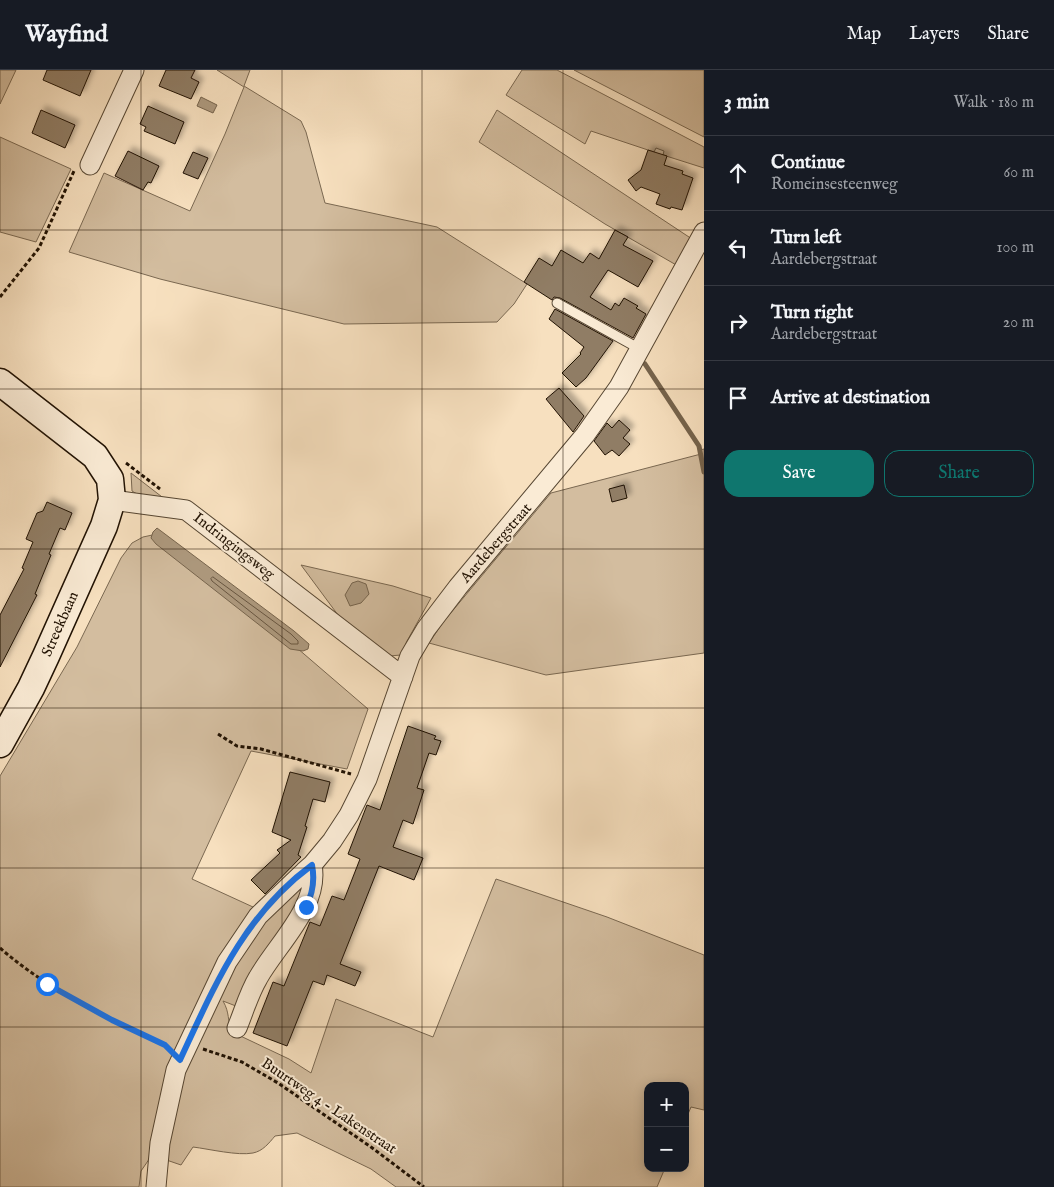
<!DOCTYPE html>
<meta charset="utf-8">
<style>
:root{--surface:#171b24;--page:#242831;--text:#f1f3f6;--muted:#9ea1a6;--line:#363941;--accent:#0f766e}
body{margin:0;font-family:"IM FELL English",serif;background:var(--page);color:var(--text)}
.controls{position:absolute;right:15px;bottom:15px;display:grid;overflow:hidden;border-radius:10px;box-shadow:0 2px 12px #0003}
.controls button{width:45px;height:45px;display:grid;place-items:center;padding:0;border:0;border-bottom:1px solid var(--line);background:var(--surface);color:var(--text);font:25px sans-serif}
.stop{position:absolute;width:15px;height:15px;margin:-11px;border:4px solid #1a73e8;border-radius:50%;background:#fff}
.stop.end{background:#1a73e8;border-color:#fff;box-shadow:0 1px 5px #0008}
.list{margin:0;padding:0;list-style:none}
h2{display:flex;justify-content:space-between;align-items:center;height:65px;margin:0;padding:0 20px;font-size:21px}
h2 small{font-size:16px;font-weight:400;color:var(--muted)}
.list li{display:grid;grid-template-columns:32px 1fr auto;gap:15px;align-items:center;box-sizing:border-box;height:75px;padding:0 20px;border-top:1px solid var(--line)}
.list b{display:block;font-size:19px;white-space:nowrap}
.list p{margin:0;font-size:16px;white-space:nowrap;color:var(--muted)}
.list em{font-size:16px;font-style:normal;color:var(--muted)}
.actions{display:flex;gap:10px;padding:15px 20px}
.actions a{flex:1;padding:11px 0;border:1px solid var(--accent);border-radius:15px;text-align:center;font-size:18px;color:var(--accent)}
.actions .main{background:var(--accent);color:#fff}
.icon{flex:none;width:28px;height:28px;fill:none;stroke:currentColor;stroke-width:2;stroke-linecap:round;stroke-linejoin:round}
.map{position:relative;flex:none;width:704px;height:1117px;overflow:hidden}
header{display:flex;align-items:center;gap:30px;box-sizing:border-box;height:70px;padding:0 25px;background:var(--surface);border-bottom:1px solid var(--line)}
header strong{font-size:24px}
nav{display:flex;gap:28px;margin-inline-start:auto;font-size:18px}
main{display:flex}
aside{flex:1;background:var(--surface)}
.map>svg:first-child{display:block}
.green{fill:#d3bd9f;stroke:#7a6851}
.water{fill:#ae9a7f;stroke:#76644d}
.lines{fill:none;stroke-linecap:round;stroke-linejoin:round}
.shore{stroke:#685641;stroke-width:1}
.stream{stroke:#76644d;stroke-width:5}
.building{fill:#907d65;stroke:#211203;filter:url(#shadow)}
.lane-casing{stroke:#564632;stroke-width:11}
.street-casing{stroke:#564632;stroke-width:21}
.secondary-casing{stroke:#211203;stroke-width:29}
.path{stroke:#211203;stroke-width:3;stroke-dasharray:4 2.5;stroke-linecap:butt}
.lane{stroke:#faebd5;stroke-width:9}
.street{stroke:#faebd5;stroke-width:19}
.secondary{stroke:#faebd5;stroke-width:26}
.route{stroke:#1a73e8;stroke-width:6}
.grid{fill:none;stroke:#211203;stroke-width:1;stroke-opacity:0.55}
.labels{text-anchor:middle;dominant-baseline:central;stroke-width:4;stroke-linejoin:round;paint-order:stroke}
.street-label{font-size:15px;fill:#211203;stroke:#faebd5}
</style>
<header>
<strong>Wayfind</strong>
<nav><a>Map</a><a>Layers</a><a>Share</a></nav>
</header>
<main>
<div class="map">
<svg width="704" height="1117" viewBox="0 0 704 1117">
<defs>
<filter id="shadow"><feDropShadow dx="4.5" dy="-4.5" stdDeviation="2.5" flood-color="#0004"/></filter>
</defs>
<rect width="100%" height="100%" fill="#f7e0bf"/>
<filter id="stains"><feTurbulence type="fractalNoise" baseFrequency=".004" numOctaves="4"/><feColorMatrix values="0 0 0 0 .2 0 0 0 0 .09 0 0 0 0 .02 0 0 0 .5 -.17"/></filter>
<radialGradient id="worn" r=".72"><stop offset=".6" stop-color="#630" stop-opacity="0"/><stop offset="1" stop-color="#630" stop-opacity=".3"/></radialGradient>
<!-- green -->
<path class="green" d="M0 0H16L0 34Z
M217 0H250L244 16 301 51 306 62 325 133 437 157 527 214 514 234 497 252 344 254 160 209 69 182 104 103 190 141 225 64 244 17Z
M522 0H557L704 77V98L663 85 664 81 656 78 654 82 591 61 585 74 506 25Z
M574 0H704V67Z
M497 40 692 169 678 196 605 154 479 72Z
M0 67 71 99 36 172 0 162Z
M704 379V583L546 605 429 573 444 551 551 423 701 384 700 380Z
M131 403 166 430 142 427 132 421Z
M157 464 169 468 368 639 347 699 251 681 192 809 253 837 278 831 309 812 241 938 223 931C230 943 227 950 232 962L289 989 311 1003 336 929 433 967 496 809 607 847 704 885V1040L691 1037 685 1051V1016H648V1098H665L657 1117H396L371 1099 297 1063 275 1066C269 1073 263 1081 253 1083 238 1086 209 1079 193 1077L181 1095 152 1085 141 1101 139 1117H0V706L77 577 121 488 132 473 143 467Z
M301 495 393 516 431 528 407 571 401 585 389 586 338 545Z"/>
<!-- water -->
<path class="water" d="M201 27 217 35 213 43 197 36Z
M157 458 294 561 309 574 308 579 303 581 290 579 156 474 151 468 153 462Z
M358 511 366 514 369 524 361 533 350 536 345 525 352 513Z"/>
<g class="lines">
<!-- shore -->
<path class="shore" d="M213 507 291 564 298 571V574H291L212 511 211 509Z"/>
<!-- stream -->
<path class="stream" d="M645 294 699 376 704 402"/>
</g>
<!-- building -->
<path class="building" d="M47 0H91L80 26 43 10Z
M166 0H195L191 8 199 12 191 29 159 16Z
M148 36 184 52 175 74 144 61 146 57 140 54Z
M41 40 75 55 65 78 32 63Z
M648 80 667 86 664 95 683 101 682 104 693 108 682 140 671 137 670 139 656 134 660 124 641 117 636 121 628 110 641 100Z
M128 81 159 96 151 113 148 112 143 120 115 106Z
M193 82 208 88 198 109 183 103Z
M615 160 628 167 623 175 653 191 638 217 608 200 590 227 611 240 615 233 619 236 624 228 638 236 636 238 646 244 633 268 560 228 554 227 552 230 524 212 539 188 552 196 561 180 583 193 590 183 599 189Z
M555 239 613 271 586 308 576 317 562 303 581 284 580 283 584 277 549 249Z
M559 318 584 346 573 362 546 329Z
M619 350 630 360 623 368 630 374 619 386 612 380 605 385 594 371 607 353 612 358Z
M624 415 627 428 612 432 609 419Z
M47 432 72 443 65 460 60 458 49 484 51 485 35 524 37 525 0 597V545L24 499 22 498 33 472 26 469 37 443 43 441Z
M408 656 436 666 434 669 441 671 436 685 429 683 417 718 424 720 413 754 403 750 393 777 423 788 414 810 379 796 340 894 361 902 355 916 327 905 324 915 313 911 287 976 253 963 273 912 284 916 310 852 320 856 332 826 344 830 360 789 348 784 367 735 380 740Z
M290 702 330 712 325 732 313 729 305 756 307 757 298 785 301 787 265 824 251 810 280 783 277 780 291 770 272 762Z"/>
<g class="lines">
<defs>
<path id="lane" d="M557 233 640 279"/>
<path id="street" d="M90 95 134 0
M112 430 186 440 403 607
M237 958C244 941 249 923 258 908 277 874 320 836 312 795
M156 1117 160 1073 176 1000 227 892 258 846 304 802 312 795 332 771 349 745 367 709 410 586 426 559 458 517 585 365 619 317 704 162"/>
<path id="secondary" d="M0 312 95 386 110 409 112 430 104 456 46 586 31 618 0 674"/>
</defs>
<!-- lane casing -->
<use href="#lane" class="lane-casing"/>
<!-- street casing -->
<use href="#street" class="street-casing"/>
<!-- secondary casing -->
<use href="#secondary" class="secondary-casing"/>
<!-- path -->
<path class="path" d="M0 227 39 178 74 101
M126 393 160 419
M218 664 237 676 261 679 351 704
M0 878C48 920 107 948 165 975L169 979
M203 979 242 992 278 1013 371 1077 424 1117"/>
<!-- lane -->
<use href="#lane" class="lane"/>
<!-- street -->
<use href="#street" class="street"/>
<!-- secondary -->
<use href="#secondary" class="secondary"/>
</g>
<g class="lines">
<!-- route -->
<path class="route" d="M47 914 112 950 165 975 180 990C215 915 243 846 312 795 315 810 313 823 306 837"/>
</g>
<!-- grid -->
<path class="grid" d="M141 0V1117M282 0V1117M422 0V1117M563 0V1117M0 160H704M0 319H704M0 479H704M0 638H704M0 798H704M0 957H704"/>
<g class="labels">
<!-- street labels -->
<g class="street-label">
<text transform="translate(496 473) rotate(-49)">Aardebergstraat</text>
<text transform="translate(234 476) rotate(38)">Indringingsweg</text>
<text transform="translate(60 554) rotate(-66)">Streekbaan</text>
<text transform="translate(329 1036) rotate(34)">Buurtweg 4 - Lakenstraat</text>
</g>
</g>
<rect width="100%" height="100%" filter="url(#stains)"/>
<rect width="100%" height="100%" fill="url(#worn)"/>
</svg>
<div class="controls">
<button>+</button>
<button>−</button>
</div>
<div class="stop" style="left:47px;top:914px"></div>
<div class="stop end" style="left:306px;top:837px"></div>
</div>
<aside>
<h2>3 min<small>Walk · 180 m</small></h2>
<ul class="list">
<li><svg class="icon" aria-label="ahead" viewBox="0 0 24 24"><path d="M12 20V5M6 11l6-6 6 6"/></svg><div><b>Continue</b><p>Romeinsesteenweg</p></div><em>60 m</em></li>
<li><svg class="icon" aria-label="left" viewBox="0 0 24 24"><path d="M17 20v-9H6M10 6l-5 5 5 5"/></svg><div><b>Turn left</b><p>Aardebergstraat</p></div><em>100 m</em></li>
<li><svg class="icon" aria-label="right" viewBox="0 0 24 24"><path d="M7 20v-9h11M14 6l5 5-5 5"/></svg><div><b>Turn right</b><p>Aardebergstraat</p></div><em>20 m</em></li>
<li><svg class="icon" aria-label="arrive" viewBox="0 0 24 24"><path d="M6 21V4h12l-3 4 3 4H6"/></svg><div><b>Arrive at destination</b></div></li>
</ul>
<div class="actions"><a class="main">Save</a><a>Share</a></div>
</aside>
</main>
